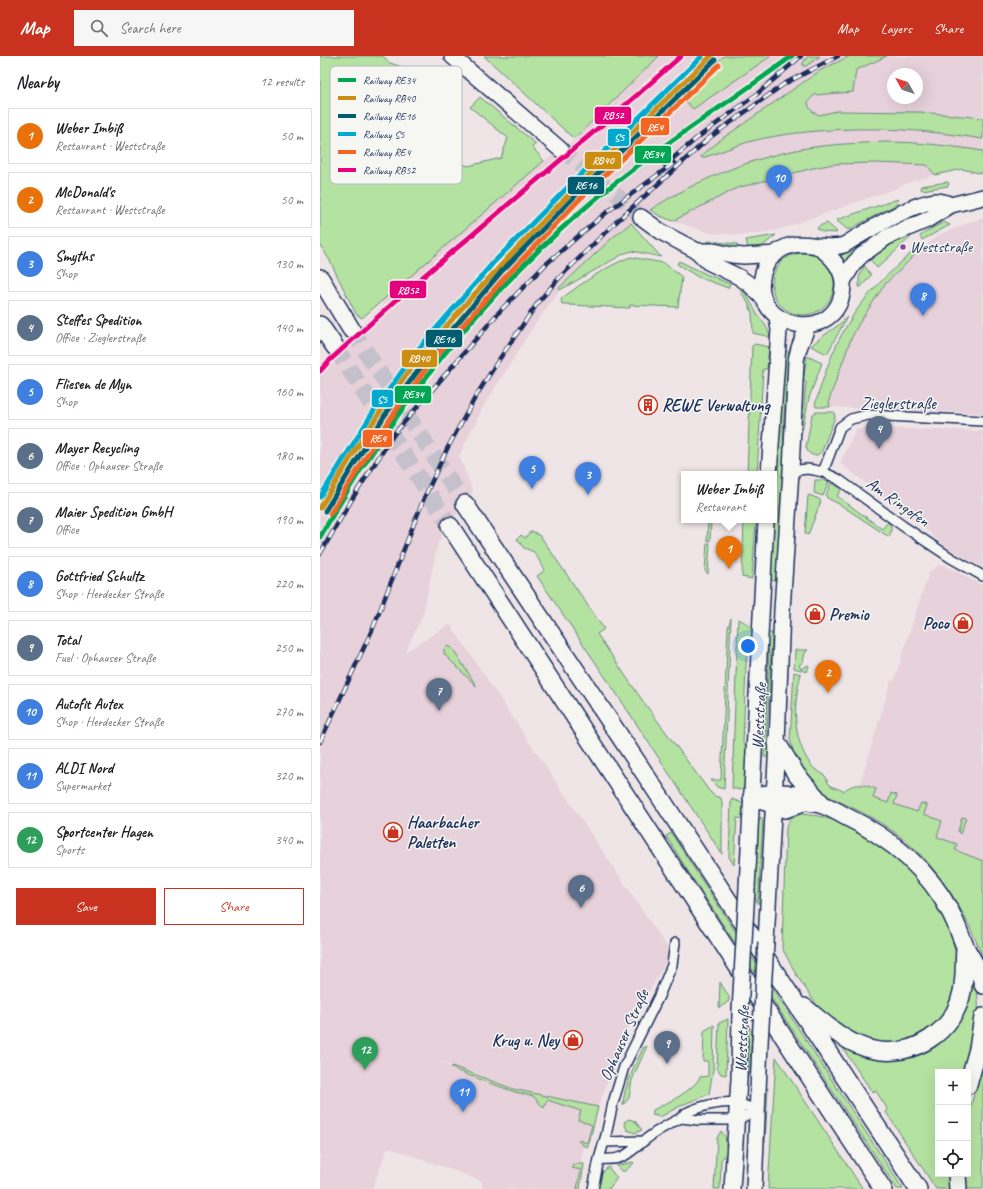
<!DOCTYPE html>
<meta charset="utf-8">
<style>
:root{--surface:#fff;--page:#f6f6f6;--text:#202124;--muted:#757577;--line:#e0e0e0;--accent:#c8321e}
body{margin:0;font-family:Caveat,sans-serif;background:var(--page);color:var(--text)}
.controls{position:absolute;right:12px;bottom:12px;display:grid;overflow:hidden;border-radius:0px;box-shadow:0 4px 16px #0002}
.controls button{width:36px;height:36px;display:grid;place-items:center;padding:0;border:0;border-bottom:1px solid var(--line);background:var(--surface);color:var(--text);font:20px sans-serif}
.compass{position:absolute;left:567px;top:12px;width:36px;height:36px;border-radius:50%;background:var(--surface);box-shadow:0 4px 16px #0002;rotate:310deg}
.you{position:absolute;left:428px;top:590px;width:14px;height:14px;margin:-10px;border:3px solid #fff;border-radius:50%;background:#1a73e8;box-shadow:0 0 0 6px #1a73e833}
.badge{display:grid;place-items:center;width:26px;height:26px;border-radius:50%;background:var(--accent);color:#fff;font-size:13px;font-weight:700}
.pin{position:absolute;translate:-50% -33px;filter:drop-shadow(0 1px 2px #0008)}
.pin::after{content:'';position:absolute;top:21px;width:14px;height:12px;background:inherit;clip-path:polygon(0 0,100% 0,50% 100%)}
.popup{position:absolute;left:361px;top:415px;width:96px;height:52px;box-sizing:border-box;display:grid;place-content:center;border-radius:0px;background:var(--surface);filter:drop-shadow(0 1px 3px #0005);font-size:13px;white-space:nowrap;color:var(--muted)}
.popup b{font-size:15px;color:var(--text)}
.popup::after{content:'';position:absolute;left:50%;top:100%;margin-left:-8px;border:8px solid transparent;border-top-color:var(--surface)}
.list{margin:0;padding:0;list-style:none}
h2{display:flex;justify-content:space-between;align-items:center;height:52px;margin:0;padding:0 16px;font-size:17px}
h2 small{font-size:13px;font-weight:400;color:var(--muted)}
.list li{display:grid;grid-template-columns:26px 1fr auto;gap:12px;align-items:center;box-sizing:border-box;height:56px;margin:0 8px 8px;padding:0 8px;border:1px solid var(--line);border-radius:0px}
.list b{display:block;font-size:15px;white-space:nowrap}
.list p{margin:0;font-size:13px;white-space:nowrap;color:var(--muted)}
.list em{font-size:13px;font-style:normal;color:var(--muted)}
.actions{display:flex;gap:8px;padding:12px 16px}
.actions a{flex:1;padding:9px 0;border:1px solid var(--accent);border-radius:0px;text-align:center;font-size:14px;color:var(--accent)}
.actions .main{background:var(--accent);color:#fff}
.icon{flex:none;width:22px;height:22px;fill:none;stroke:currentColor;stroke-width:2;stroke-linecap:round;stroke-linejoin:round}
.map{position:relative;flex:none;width:663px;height:1133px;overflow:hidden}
header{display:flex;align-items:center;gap:24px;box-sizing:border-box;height:56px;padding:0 20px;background:var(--accent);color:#fff}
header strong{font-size:19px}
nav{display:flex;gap:22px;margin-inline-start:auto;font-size:14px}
.search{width:280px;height:36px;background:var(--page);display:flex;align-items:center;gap:10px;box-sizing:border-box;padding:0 14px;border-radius:0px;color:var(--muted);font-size:15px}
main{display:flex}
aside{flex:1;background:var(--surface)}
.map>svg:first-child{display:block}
.built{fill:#e7d1da;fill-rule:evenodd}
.green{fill:#b4e2a0;stroke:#68887f}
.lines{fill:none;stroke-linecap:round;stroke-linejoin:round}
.primary-tunnel{stroke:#c5c1cc;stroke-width:15;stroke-dasharray:15 8;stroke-linecap:butt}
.motorway-tunnel{stroke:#c5c1cc;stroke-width:17;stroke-dasharray:17 8;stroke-linecap:butt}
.minor-casing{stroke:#1b2f5e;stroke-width:12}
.primary-casing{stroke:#1b2f5e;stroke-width:18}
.motorway-casing{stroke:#1b2f5e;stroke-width:20}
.minor{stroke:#f6f6f2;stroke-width:9}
.primary{stroke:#f6f6f2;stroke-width:15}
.motorway{stroke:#f6f6f2;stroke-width:17}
.rail-casing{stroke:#1b2f5e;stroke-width:4.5}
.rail{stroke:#f6f6f2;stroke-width:3;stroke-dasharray:9;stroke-linecap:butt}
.primary-bridge-casing{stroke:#1b2f5e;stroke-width:18;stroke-linecap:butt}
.primary-bridge{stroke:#f6f6f2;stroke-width:15}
.rail-1-casing{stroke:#f6f6f2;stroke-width:8}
.rail-2-casing{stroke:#f6f6f2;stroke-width:8}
.rail-3-casing{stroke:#f6f6f2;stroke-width:8}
.rail-4-casing{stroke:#f6f6f2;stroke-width:8}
.rail-5-casing{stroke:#f6f6f2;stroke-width:8}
.rail-6-casing{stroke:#f6f6f2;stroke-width:8}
.rail-1{stroke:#00a651;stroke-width:5}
.rail-2{stroke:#cb8e13;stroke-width:5}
.rail-3{stroke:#005c6e;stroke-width:5}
.rail-4{stroke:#00a9ce;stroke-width:5}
.rail-5{stroke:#f26522;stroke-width:5}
.rail-6{stroke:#e5007d;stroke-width:5}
.bus-dot{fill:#8e44ad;stroke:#f6f6f2;stroke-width:1.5}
.labels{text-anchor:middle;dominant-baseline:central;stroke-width:3;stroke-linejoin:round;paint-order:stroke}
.bus-label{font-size:16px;fill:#1b2f5e;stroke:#f6f6f2;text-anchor:start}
.street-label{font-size:17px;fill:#1b2f5e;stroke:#f6f6f2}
.poi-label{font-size:17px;font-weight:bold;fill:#1b2f5e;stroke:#f6f6f2;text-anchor:start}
.key{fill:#f6f6f2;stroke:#b4bac6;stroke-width:1}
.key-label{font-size:11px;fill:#1b2f5e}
.line-badge{stroke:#f6f6f2;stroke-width:1.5}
.badge-label{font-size:11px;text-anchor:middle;font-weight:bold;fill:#fff}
</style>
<header>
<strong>Map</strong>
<div class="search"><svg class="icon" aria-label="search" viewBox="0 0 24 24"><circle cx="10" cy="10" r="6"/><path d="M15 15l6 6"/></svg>Search here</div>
<nav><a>Map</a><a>Layers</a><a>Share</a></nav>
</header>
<main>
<aside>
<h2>Nearby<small>12 results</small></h2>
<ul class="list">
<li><span class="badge" style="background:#e8710a">1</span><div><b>Weber Imbiß</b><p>Restaurant · Weststraße</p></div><em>50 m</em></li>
<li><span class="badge" style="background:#e8710a">2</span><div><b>McDonald's</b><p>Restaurant · Weststraße</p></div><em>50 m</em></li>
<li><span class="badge" style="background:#3f7fe0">3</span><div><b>Smyths</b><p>Shop</p></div><em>130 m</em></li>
<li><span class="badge" style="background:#5c6f8a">4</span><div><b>Steffes Spedition</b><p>Office · Zieglerstraße</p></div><em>140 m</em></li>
<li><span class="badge" style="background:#3f7fe0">5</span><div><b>Fliesen de Myn</b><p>Shop</p></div><em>160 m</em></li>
<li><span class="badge" style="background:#5c6f8a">6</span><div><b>Mayer Recycling</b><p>Office · Ophauser Straße</p></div><em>180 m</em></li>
<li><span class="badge" style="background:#5c6f8a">7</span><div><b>Maier Spedition GmbH</b><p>Office</p></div><em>190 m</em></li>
<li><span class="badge" style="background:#3f7fe0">8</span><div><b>Gottfried Schultz</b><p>Shop · Herdecker Straße</p></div><em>220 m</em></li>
<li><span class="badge" style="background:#5c6f8a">9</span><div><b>Total</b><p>Fuel · Ophauser Straße</p></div><em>250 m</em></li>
<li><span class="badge" style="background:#3f7fe0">10</span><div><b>Autofit Autex</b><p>Shop · Herdecker Straße</p></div><em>270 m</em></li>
<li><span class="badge" style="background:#3f7fe0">11</span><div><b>ALDI Nord</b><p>Supermarket</p></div><em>320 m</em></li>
<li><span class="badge" style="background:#2e9e5b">12</span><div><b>Sportcenter Hagen</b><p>Sports</p></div><em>340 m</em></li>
</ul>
<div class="actions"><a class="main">Save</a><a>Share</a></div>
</aside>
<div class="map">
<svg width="663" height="1133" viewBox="0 0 663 1133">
<rect width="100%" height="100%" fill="#efe5e7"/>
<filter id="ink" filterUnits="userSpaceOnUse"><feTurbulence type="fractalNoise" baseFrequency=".025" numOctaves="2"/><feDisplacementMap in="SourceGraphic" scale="8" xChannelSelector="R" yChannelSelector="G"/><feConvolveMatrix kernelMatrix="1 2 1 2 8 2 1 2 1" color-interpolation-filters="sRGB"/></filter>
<g filter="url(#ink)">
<!-- built -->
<path class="built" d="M339 0H404L361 39 373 53 451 0H488L483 10H486L500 0H530L501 14 428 65 381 100 383 102 429 86 469 77 526 72 585 73 627 77 663 83V95L630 90 591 86 533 87 487 92 450 101 399 117 341 147 292 182 239 232 240 234 215 268 162 353 139 400 153 435 118 486 103 558 85 596 130 568 351 897 305 978 278 1051 193 1033 113 1003 153 1021 195 1036 213 1040 224 1051 227 1043 262 1056 259 1064 272 1069 267 1087 258 1085 264 1090 260 1108H256L252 1111V1112L261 1114 257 1133H162V1125L68 1091 52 1133H0V308L62 250V244L224 105 248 90Z
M567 0H663V62L600 56 517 55 499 59 493 56 489 51 488 46 494 39 533 36 536 14ZM573 18H597V42H573Z
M555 107 607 109 615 119 595 124 574 133 458 174 425 179 391 177 353 165 417 132 493 112 514 108Z
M663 161V357L510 351 509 344 531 283 548 251 565 228 618 179Z
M547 372 663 375V511L636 497 622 488 603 471 520 407 536 374Z
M619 509H624L663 530V805L613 786 568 747 553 742 556 733 540 728 571 625H574L609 516Z"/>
<!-- green -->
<path class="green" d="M0 0H63L70 7 116 22 128 46 120 58 128 101 148 110 181 102 188 82 150 51 160 41 216 88 212 91 224 105 42 262 36 258 9 203 0 189Z
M164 0H339L257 80 253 82Z
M404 0H451L373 53 361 40Z
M488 0H500L486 10H483V7Z
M530 0H567L536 14 533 36 494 39 488 46 489 51 493 56 499 59 517 55 600 56 663 62V83C608 74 553 70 497 75 474 77 451 80 428 86 413 91 398 97 382 102L381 100 403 82 501 14Z
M566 86C599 86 631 90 663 95V118L642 113 615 119 607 109 555 107 514 108 493 112 417 132 353 165 340 160 330 154C376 124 433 101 487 92 513 88 540 87 566 86Z
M627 126 629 127 628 130 602 134 600 131 601 130Z
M578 143 577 148 528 174 516 164Z
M618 150 541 191 538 187 578 165Z
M624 166 630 169 602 184 600 180 609 174Z
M311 167 341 201 312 195 305 197 240 234 239 232 292 182Z
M507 167 517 176 516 177 503 176 497 173 499 170Z
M592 178V180L557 212 550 203 570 189Z
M456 179 440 192 429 196 426 184Z
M388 185 417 188 419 196 409 195 388 187Z
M597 192 594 200 565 228 538 269 531 283 509 344 510 351H496L495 349C503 322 512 294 527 269 545 238 571 215 597 192Z
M531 193 535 197 524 207 521 200Z
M452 228a31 31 0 1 1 62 0a31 31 0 1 1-62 0Z
M310 201 344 207 362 221 358 251 310 249V252L249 249V248H242L241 243C262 227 285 211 310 201Z
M359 205 386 218 410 228 408 232 378 221 357 208Z
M544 209 551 219 541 231H539V222Z
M421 233C429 241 432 249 437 258 443 266 448 271 450 281L433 277 432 256 426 243 421 237Z
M527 261 507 298 491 290C502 279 516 273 527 261Z
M435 288 449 291 447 313H443L437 418H427L432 290Z
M465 295 469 296 463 373 464 418 458 525 449 524Z
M487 300 502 307 489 342 481 379H479L480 361H483L486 326 483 325Z
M496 356H514L515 361 502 395C498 400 493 401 488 396L486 391 492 359Z
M495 424H502L509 426 503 440 494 437Z
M511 427 522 433 517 440 562 473 568 466C573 471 571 476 569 481L519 448 507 442 506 439Z
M489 439 499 443 501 445 488 479 485 478 488 440Z
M388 464H391L390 485 387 484Z
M424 464H436L432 523 422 521Z
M210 476H214L221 481 284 573 277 578 320 641 390 736 395 740 401 742 402 746V798L296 637 217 520 225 514 214 496 204 492 197 483 201 479 205 482Z
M387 487H390L388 518 385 515Z
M411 562 404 733 397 731 391 724H401L408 572Z
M418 563C428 566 434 575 433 585H427L423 687 427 692 426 731 420 734 412 732Z
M445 576 452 577 447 679 449 687V701H444L449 596 445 586Z
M128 590 133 593 157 631 124 598V593Z
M475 594H488L485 597 483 606 479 609 481 613 488 609 489 610 487 616 474 612Z
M474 616 481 618C473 648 472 683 491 709 495 715 502 716 505 720 507 722 507 726 509 728 512 731 519 733 523 735 536 726 542 728 556 733L553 742 568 747 571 737 577 739 574 748 597 756 601 747 607 749 604 758 622 765 617 781 637 788 635 794 663 805V902C644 852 615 804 570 773 557 764 542 756 527 749 516 744 502 738 493 729 485 719 478 707 471 697L473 694 470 684Z
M412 743 422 747 424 749V763L417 762 414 809 409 801 411 745Z
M481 758 499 760 513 764 533 773 554 785 587 811 600 826 614 845 625 865 632 883 637 901 638 920 627 959 592 987 548 988 517 970 496 948 477 920 462 892 466 772 470 763Z
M441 761 443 763 438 848 434 840 437 769Z
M642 761 646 762 640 778 638 776Z
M351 777 583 1133H577L371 820 346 780Z
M650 915C658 931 659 944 658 962L647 1016H618V1118H630L631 1133H616L566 1056 568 1054 556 1035 552 1036 522 991 523 990C551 1007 575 1007 604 995Z
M400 926 409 941V945L399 952Z
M408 963 406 1019 401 1018 397 1012 399 967Z
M394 969 393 1014 389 1038 362 1049 340 1061 332 1059 333 1054C350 1045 371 1037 381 1020L383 1021 388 1020V1007L387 1005H383L384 975Z
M428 970 432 975 429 1021H425Z
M327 990 312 1024 309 1042 303 1049C304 1029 315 1010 323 992Z
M456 1001 543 1133H448Z
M663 1001V1133H644V1118H648V1062Z
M132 1010 193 1033 278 1051 268 1091 261 1088 258 1084 267 1087 272 1069 258 1064 261 1055 227 1044 224 1052 213 1040 195 1036 153 1021 131 1012Z
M444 1032H448L445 1086H441Z
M309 1063 315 1065 322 1074 315 1077 307 1074 304 1066Z
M401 1075 405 1080 407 1096 401 1104 400 1133H394L397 1082Z
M313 1106 314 1107 305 1115H302L296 1110Z
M256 1108H264L260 1133H257L261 1114 252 1112 253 1109Z
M288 1111 297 1122 289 1133H278L282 1117Z"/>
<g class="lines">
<!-- primary-tunnel -->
<path class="primary-tunnel" d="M241 94 304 145 321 161"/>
<!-- motorway-tunnel -->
<path class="motorway-tunnel" d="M31 273 145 448
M15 291 130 470"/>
<defs>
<path id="minor" d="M471 415 487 413 494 414 503 416 518 423 583 470 631 502 663 520
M503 416 520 371 531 363 548 359 663 365
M361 1062 378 1064H417L437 1054
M285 1086 324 1085
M279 1103C305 1105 307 1098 325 1084 336 1075 347 1069 359 1063 362 1061 363 1059 366 1057 380 1050 401 1045 417 1047 424 1049 431 1052 437 1054
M273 1133 279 1103 286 1079 293 1047 304 1011 339 940 352 909 355 887"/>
<path id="primary" d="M132 0 241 94
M321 161 343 177 377 195 388 206 419 221 429 228 444 243
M498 191C511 199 524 214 523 230 520 291 428 275 443 217 446 206 454 197 464 192 484 182 504 196 524 189 547 175 590 148 616 145 621 145 627 147 631 149
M377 195H394L412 199 424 200 456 198
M523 225 534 207 542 199 567 181 607 164 631 149 663 141
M449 418 459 274 457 261
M427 832 446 464
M446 886 457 687 462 554 471 415 476 304 479 292 488 269
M412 1133 419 1024 420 955
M434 1133 440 987"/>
<path id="motorway" d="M0 222 31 273
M0 269 15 291
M145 448 319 709 598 1133
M130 470 563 1133
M457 687 476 718 503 749
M432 741C446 738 461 735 474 739 479 741 483 745 488 746 493 747 498 747 503 749 511 752 518 756 525 760 569 781 608 813 631 857 636 867 640 878 644 888 650 902 661 914 663 929
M432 741 465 753 487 745
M484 951C504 967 527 989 554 994 593 1002 634 976 642 936 645 922 644 906 645 891
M648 1029 658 993 663 961
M637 1118 638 1133"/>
</defs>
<!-- minor casing -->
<use href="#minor" class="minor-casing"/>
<!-- primary casing -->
<use href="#primary" class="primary-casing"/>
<!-- motorway casing -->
<use href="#motorway" class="motorway-casing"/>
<!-- minor -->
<use href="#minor" class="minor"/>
<!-- primary -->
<use href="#primary" class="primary"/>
<!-- motorway -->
<use href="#motorway" class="motorway"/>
<defs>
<path id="rail" d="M385 85 464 28 518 0
M345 109 377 82 437 38 481 0
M0 498 32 443 74 378 180 255 225 209 255 183 287 156 354 107
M0 686 53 572 104 442 127 393 156 340 178 305 219 245 240 221 296 166 388 83"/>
</defs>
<!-- rail casing -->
<use href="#rail" class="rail-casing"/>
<!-- rail -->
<use href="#rail" class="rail"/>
<defs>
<path id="primary-bridge" d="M420 955 427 832
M440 987 446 886"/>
</defs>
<!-- primary-bridge casing -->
<use href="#primary-bridge" class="primary-bridge-casing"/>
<!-- primary-bridge -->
<use href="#primary-bridge" class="primary-bridge"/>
<defs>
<path id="rail-1" d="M0 481C71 356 163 238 273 145 336 92 406 49 472 0"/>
<path id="rail-2" d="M0 452C32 400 63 346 102 299 190 192 291 97 391 0"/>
<path id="rail-3" d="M5 455 65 359 106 304 182 215 254 141 395 4"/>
<path id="rail-4" d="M0 441 55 353 96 296 173 207 246 133 382 0"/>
<path id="rail-5" d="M10 458 70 363 110 307 187 219 258 145 399 9"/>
<path id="rail-6" d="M0 315 9 305 92 230 316 40 361 0"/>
</defs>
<!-- rail-1 casing -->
<use href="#rail-1" class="rail-1-casing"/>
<!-- rail-2 casing -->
<use href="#rail-2" class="rail-2-casing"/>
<!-- rail-3 casing -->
<use href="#rail-3" class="rail-3-casing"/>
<!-- rail-4 casing -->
<use href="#rail-4" class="rail-4-casing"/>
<!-- rail-5 casing -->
<use href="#rail-5" class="rail-5-casing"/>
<!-- rail-6 casing -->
<use href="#rail-6" class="rail-6-casing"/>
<!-- rail-1 -->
<use href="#rail-1" class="rail-1"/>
<!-- rail-2 -->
<use href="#rail-2" class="rail-2"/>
<!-- rail-3 -->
<use href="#rail-3" class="rail-3"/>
<!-- rail-4 -->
<use href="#rail-4" class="rail-4"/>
<!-- rail-5 -->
<use href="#rail-5" class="rail-5"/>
<!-- rail-6 -->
<use href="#rail-6" class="rail-6"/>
</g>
</g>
<!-- icons -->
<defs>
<symbol id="building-ring" viewBox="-11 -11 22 22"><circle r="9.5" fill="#f6f6f2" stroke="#c8321e" stroke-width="1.5"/><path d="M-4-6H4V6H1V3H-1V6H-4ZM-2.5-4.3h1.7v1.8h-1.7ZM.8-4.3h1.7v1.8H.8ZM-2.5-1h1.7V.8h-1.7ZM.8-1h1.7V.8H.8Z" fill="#c8321e"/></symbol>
<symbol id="shop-ring" viewBox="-11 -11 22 22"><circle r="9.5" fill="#f6f6f2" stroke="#c8321e" stroke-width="1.5"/><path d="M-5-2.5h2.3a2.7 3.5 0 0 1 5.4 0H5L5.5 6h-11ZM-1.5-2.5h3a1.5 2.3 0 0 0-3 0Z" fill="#c8321e"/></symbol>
</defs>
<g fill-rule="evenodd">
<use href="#building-ring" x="317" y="338" width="22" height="22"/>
<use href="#shop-ring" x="484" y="547" width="22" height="22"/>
<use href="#shop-ring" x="632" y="556" width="22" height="22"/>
<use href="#shop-ring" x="62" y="765" width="22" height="22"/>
<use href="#shop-ring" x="242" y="973" width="22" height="22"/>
</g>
<!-- markers -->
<circle class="bus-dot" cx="583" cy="191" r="3.5"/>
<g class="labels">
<!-- bus labels -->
<g class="bus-label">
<text x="590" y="191">Weststraße</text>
</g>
<!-- street labels -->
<g class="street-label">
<text x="578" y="347">Zieglerstraße</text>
<text transform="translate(578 446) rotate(35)">Am Ringofen</text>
<text transform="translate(439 660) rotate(-87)">Weststraße</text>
<text transform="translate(304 979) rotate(-66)">Ophauser Straße</text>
<text transform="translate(422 983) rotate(-87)">Weststraße</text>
</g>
<!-- poi labels -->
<g class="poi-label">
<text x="342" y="349">REWE Verwaltung</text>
<text x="509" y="558">Premio</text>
<text x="629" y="567" text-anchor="end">Poco</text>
<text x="87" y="766">Haarbacher<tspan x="87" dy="20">Paletten</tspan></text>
<text x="239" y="984" text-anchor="end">Krug u. Ney</text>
</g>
</g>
<!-- legend -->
<rect x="10" y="10" width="132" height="118" rx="6" class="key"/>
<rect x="18" y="22" width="18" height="4" fill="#00a651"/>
<rect x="18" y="40" width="18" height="4" fill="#cb8e13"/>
<rect x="18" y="58" width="18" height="4" fill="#005c6e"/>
<rect x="18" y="76" width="18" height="4" fill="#00a9ce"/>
<rect x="18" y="94" width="18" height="4" fill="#f26522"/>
<rect x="18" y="112" width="18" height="4" fill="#e5007d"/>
<g class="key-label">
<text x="43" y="28">Railway RE34</text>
<text x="43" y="46">Railway RB40</text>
<text x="43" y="64">Railway RE16</text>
<text x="43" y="82">Railway S5</text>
<text x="43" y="100">Railway RE4</text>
<text x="43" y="118">Railway RB52</text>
</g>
<g class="line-badge">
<rect x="274" y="50" width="38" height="19" rx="4" fill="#e5007d"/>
<rect x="320" y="61" width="30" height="19" rx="4" fill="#f26522"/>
<rect x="287" y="72" width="23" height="19" rx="4" fill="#00a9ce"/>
<rect x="314" y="89" width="38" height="19" rx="4" fill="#00a651"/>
<rect x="264" y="95" width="38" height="19" rx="4" fill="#cb8e13"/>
<rect x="247" y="120" width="38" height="19" rx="4" fill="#005c6e"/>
<rect x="69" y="224" width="38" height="19" rx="4" fill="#e5007d"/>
<rect x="105" y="273" width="38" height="19" rx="4" fill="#005c6e"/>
<rect x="81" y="293" width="37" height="19" rx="4" fill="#cb8e13"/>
<rect x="74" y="329" width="38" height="19" rx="4" fill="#00a651"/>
<rect x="51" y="333" width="23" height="19" rx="4" fill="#00a9ce"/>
<rect x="42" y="373" width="31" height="19" rx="4" fill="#f26522"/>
</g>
<g class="badge-label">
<text x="293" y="63">RB52</text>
<text x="335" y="75">RE4</text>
<text x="299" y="85">S5</text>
<text x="333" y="102">RE34</text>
<text x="283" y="108">RB40</text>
<text x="266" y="133">RE16</text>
<text x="88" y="238">RB52</text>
<text x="124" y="287">RE16</text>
<text x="99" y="306">RB40</text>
<text x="93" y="342">RE34</text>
<text x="62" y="347">S5</text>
<text x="58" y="386">RE4</text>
</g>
</svg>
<div class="controls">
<button>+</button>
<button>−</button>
<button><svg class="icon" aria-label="locate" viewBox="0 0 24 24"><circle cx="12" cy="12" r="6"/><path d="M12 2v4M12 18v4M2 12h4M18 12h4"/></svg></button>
</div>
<svg class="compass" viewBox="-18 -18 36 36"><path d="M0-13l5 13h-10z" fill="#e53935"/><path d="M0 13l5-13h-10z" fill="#757577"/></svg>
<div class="you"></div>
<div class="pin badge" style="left:409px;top:513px;background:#e8710a">1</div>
<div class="popup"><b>Weber Imbiß</b>Restaurant</div>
<div class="pin badge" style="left:508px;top:637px;background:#e8710a">2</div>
<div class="pin badge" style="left:268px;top:439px;background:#3f7fe0">3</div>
<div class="pin badge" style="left:559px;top:393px;background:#5c6f8a">4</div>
<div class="pin badge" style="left:212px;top:433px;background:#3f7fe0">5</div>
<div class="pin badge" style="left:261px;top:852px;background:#5c6f8a">6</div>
<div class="pin badge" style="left:119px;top:655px;background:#5c6f8a">7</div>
<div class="pin badge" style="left:603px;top:260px;background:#3f7fe0">8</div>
<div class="pin badge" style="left:347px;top:1008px;background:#5c6f8a">9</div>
<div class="pin badge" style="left:459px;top:142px;background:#3f7fe0">10</div>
<div class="pin badge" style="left:143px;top:1056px;background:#3f7fe0">11</div>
<div class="pin badge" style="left:45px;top:1014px;background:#2e9e5b">12</div>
</div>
</main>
